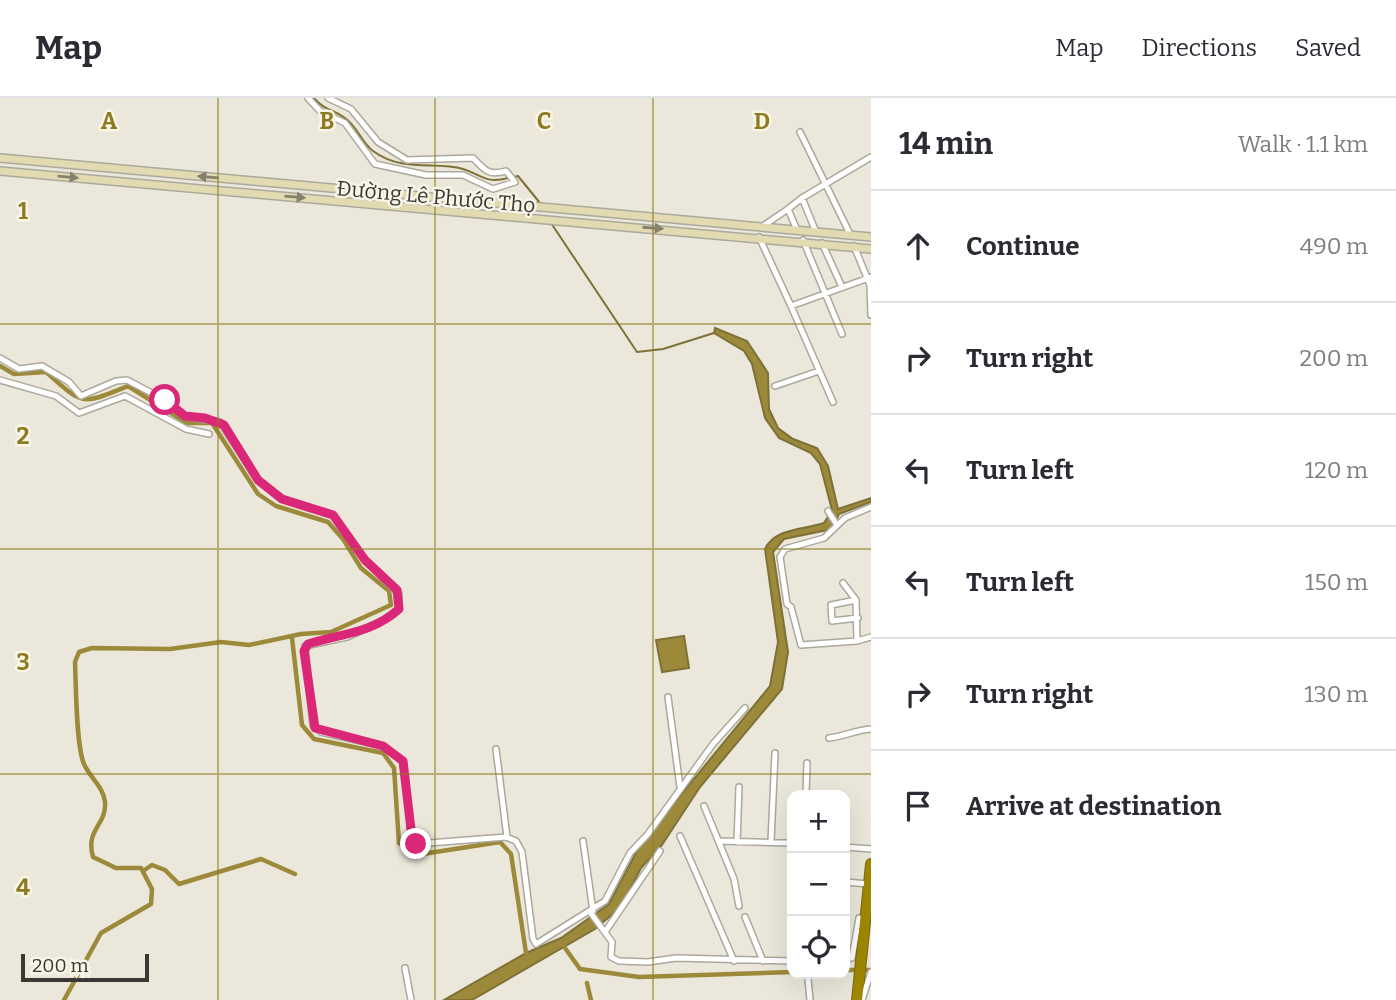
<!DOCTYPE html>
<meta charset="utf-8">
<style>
:root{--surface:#fff;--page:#f2f2f3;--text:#2b2b33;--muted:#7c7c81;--line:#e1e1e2}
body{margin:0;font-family:Bitter,serif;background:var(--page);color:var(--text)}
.controls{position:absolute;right:21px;bottom:21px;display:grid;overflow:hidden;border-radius:14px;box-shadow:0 7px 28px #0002}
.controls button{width:63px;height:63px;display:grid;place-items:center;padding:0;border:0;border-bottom:2px solid var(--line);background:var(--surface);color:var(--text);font:35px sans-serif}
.scale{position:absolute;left:21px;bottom:18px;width:128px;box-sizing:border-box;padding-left:7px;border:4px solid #393833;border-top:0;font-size:19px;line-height:24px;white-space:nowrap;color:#393833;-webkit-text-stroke:5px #f9f6e8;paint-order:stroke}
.stop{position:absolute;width:21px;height:21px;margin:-16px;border:5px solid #db2777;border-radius:50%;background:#fff}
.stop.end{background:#db2777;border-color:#fff;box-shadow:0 2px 7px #0008}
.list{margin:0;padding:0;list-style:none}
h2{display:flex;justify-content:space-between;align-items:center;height:91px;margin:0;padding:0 28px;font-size:30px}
h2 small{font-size:23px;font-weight:400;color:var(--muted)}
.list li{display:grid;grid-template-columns:46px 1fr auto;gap:21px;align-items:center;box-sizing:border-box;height:112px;padding:0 28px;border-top:2px solid var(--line)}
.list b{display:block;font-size:26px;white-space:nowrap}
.list em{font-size:23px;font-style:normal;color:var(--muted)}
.icon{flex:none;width:38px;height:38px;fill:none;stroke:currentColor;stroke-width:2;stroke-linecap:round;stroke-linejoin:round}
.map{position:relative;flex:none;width:871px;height:902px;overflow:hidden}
header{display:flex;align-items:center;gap:42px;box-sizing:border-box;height:98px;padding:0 35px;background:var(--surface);border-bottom:2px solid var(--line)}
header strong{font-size:33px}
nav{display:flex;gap:38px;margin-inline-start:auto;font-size:24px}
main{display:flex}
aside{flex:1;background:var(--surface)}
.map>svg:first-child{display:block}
.water{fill:#9c8a3a;stroke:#7e7138;stroke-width:2}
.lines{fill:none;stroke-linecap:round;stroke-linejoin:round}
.stream{stroke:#7e7138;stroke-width:2}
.canal{stroke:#9c8a3a;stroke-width:4.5}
.street-casing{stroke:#aba89c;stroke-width:8}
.secondary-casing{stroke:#aba89c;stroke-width:10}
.highway-casing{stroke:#7b6b12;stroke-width:12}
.street{stroke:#fff;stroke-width:5}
.secondary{stroke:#e2dbb2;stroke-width:7}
.highway{stroke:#9f8700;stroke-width:10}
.oneway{fill:#85816c}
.route{stroke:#db2777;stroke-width:9}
.grid{fill:none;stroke:#8e7b21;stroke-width:2;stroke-opacity:0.55}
.labels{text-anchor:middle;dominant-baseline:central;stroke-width:5;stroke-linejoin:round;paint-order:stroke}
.street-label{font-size:21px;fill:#393833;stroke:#f9f6e8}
.grid-label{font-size:23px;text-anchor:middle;font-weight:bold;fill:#8e7b21;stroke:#f9f6e8;stroke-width:5;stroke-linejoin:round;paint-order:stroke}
</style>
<header>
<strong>Map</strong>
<nav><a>Map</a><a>Directions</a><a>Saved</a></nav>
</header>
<main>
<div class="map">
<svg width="871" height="902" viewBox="0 0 871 902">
<rect width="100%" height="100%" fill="#ebe8db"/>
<!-- water -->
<path class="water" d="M715 230 747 243 768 275 769 311 778 330 793 341 817 350 828 368 838 411 871 400V404L839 416 832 431 784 441 773 454 788 554 782 591 700 689 662 747 641 770 621 809 595 831 472 902H444L526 855 561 840 609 806 640 747 770 588 778 544 765 451C775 430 803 432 824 425L832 412 820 366 811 355 779 340 765 320 752 266 744 253 714 235Z
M684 538 689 570 662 574 656 542Z"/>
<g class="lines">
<!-- stream -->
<path class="stream" d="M314 0C326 14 334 11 345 20 357 28 362 45 373 53 403 75 434 63 463 71 483 77 485 86 508 80
M514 79 518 78 540 105
M551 125 637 254 663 251 714 235"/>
<!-- canal -->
<path class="canal" d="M0 268 14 276 46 274C84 308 81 307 128 288L187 325H212L258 396 276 408 328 424 343 441 361 470 389 493 391 507 331 534 301 536 249 547 221 544 170 551 92 550 79 554 75 564C76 587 76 648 84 666 90 680 103 688 105 704 107 727 85 731 93 759L116 770H141L152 791 151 806 101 835 64 902
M292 540 302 627 314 641 383 655 394 670 399 745 416 757 500 744 511 756 526 855
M143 773 152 767 165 772 179 786 261 761 295 776
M565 850 580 871 639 879 792 874
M845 872H871
M587 885 591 902"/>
<defs>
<path id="street" d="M308 0 320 13 345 25 375 66 426 77H463L493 91 515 84 506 73C488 78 485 72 473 60L407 62 378 44 351 11 328 0
M800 34 850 136
M788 111 802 100
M763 128 788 111 797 132
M816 134 802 100 871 59
M759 139 791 208 871 179
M803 142 842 236
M822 145 842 189
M854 148 870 187 871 217
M791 208 833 304
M0 260 19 271 42 268 69 284 81 298 116 283 127 282 165 302 185 318 220 324 258 382 282 401 333 417 365 462 399 496V511L382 523 347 539 305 548 313 627 321 634 383 648 403 663 412 740 416 746 506 739 516 743 522 754 533 841 536 846 605 803 630 755 648 736 713 646 745 610
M0 282 56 298 79 315 125 298 186 331 209 336
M775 288 819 273
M828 413 837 427
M843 485 856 502
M858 520 832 523 831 507 856 502 857 543 871 539
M857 543 801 547 791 509 787 506 780 459 785 451 824 440 845 420 871 409
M668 599 680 689
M829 640C845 638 856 632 871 631
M496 651 507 739
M806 697 807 665
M704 708 734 781 739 808
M680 738 734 863
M583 743 593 813
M719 743 792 745
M737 744 739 689
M771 744 775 655
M845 749 871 751
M845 784 869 786
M590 814 612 844 611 859 619 863 648 864 676 860 792 863
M745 819 763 863
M605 834 660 753
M845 861 852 860 859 820 866 821
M405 870 411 902
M808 881 810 902
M862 902 871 874"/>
<path id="secondary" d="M0 60 871 139
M0 73 871 151"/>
<path id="highway" d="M857 902 871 766"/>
</defs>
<!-- street casing -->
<use href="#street" class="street-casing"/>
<!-- secondary casing -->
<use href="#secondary" class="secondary-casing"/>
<!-- highway casing -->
<use href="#highway" class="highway-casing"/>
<!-- street -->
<use href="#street" class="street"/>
<!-- secondary -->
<use href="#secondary" class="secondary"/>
<!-- highway -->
<use href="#highway" class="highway"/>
</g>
<!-- one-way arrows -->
<defs><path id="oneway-solid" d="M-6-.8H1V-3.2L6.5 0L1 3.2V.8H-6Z" transform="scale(1.75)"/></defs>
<g class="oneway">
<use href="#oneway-solid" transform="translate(68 79) rotate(5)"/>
<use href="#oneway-solid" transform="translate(208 79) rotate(-175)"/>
<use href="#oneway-solid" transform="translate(295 99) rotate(5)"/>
<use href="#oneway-solid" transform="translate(653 130) rotate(4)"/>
</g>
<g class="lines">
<!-- route -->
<path class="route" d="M165 302 185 318 205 320 224 327 258 382 282 401 333 417 365 462 397 492 399 511C373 535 340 536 308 546L304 553 315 630 383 648 403 663 412 740 416 746"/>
</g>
<!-- grid -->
<path class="grid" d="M218 0V902M435 0V902M653 0V902M0 226H871M0 451H871M0 676H871"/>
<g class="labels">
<!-- street labels -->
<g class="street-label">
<text transform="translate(436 99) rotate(5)">Đường Lê Phước Thọ</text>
</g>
</g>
<g class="grid-label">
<text x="109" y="31">A</text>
<text x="327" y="31">B</text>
<text x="544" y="31">C</text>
<text x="762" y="31">D</text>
<text x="23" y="121">1</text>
<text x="23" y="346">2</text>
<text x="23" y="572">3</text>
<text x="23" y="797">4</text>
</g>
</svg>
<div class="controls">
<button>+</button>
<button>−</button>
<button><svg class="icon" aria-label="locate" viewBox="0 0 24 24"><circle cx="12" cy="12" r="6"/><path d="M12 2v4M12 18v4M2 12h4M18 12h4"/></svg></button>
</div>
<div class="scale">200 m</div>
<div class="stop" style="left:165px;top:302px"></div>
<div class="stop end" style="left:416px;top:746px"></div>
</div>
<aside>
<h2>14 min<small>Walk · 1.1 km</small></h2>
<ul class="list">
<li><svg class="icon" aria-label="ahead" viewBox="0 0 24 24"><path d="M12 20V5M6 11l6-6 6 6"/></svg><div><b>Continue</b></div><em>490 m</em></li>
<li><svg class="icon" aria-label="right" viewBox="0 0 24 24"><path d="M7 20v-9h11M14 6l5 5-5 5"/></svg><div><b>Turn right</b></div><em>200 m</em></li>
<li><svg class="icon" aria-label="left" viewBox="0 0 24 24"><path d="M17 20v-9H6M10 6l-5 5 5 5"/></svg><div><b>Turn left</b></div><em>120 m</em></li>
<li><svg class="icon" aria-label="left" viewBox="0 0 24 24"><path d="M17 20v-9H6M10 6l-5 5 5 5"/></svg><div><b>Turn left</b></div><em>150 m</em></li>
<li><svg class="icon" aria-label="right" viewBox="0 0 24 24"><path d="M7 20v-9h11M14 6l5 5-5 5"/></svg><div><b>Turn right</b></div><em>130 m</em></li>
<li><svg class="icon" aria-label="arrive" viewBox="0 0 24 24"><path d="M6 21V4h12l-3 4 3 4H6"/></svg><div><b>Arrive at destination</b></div></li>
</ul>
</aside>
</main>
